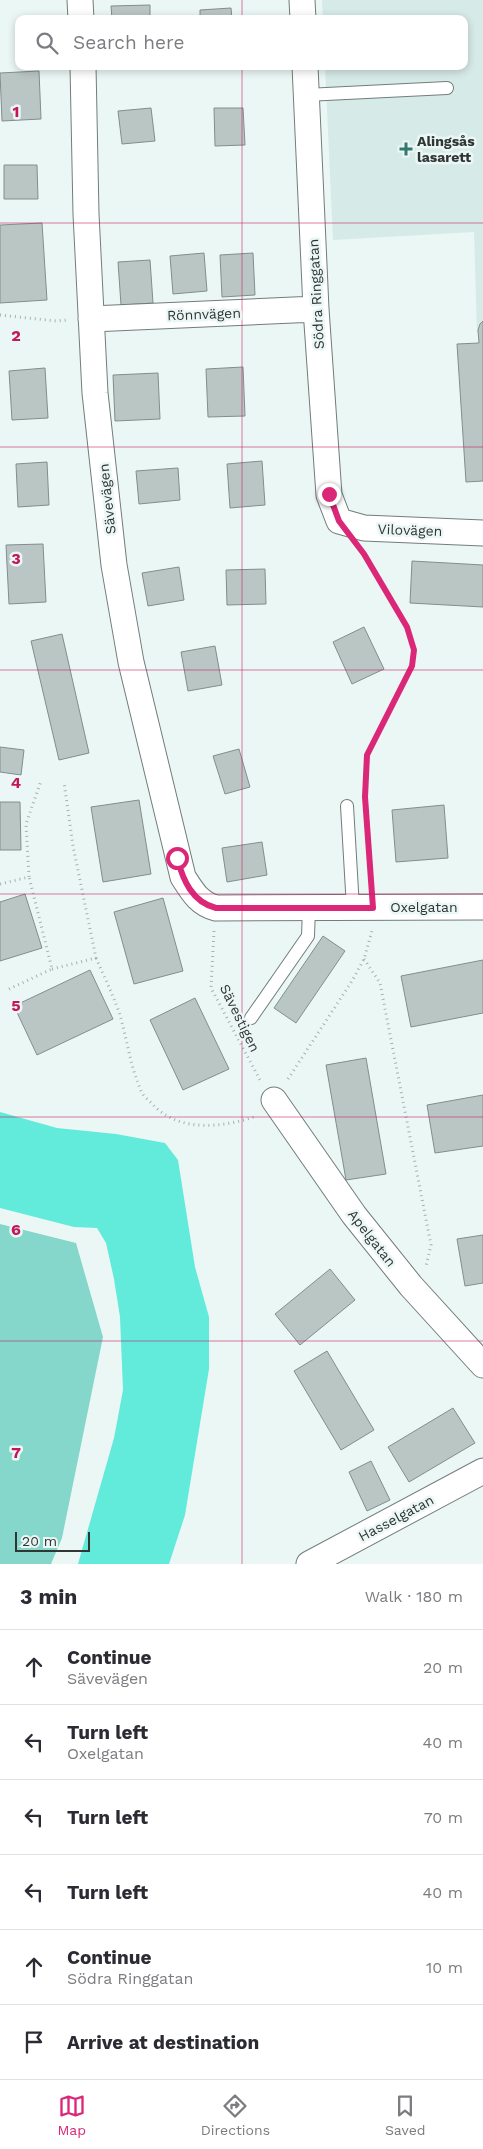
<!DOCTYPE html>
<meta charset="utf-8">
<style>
:root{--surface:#fff;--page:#f7f7f7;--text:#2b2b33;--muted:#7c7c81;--line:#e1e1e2;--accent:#db2777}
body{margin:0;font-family:"Work Sans",sans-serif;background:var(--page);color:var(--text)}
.scale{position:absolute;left:15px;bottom:12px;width:75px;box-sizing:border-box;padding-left:5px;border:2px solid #313635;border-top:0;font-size:14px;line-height:18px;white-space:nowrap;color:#313635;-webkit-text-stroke:4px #ebf7f5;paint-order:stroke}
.stop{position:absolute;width:15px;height:15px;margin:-11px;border:4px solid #db2777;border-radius:50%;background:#fff}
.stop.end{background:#db2777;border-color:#fff;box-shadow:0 1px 5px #0008}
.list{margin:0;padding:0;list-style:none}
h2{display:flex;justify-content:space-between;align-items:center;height:65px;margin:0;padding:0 20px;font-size:21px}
h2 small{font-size:16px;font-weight:400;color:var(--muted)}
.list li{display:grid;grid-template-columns:32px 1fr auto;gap:15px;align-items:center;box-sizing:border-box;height:75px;padding:0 20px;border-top:1px solid var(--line)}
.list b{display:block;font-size:19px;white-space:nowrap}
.list p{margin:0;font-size:16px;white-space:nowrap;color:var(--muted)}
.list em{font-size:16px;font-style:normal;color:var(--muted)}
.icon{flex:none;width:28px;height:28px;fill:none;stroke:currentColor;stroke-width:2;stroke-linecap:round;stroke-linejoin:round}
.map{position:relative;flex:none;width:483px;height:1564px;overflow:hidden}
.search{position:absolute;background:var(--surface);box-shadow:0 2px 8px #0003;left:15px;right:15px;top:15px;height:55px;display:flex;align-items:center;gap:12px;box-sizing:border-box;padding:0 18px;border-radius:10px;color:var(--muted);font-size:19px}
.sheet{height:515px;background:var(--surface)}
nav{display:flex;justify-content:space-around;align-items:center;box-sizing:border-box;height:70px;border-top:1px solid var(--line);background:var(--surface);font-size:14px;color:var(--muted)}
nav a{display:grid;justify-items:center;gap:2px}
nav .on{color:var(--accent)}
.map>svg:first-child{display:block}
.built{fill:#d6eae7}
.green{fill:#85d7cc}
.water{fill:#62eadb}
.building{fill:#bac6c4;stroke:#838e8c}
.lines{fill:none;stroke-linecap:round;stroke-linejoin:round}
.service-casing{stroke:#727d7b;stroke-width:14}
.minor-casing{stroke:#727d7b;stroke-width:27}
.path{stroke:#a8b1b0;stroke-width:3;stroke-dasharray:1 4;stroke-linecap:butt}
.service{stroke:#fff;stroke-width:12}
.minor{stroke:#fff;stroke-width:25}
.route{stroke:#db2777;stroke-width:6}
.grid{fill:none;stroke:#c2185b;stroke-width:1;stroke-opacity:0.55}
.poi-dot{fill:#327971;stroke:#ebf7f5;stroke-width:2}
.labels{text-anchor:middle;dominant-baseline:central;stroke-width:5;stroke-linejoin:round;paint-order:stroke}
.poi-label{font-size:14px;font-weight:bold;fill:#313635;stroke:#ebf7f5;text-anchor:start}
.street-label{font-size:14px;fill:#313635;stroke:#ebf7f5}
.grid-label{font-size:16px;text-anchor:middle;font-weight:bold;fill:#c2185b;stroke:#ebf7f5;stroke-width:5;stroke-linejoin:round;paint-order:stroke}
</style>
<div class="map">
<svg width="483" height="1564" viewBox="0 0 483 1564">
<rect width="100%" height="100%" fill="#ebf7f5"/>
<!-- built -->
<path class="built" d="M322 0H483V333H477L474 232 333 240 325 66H464V19H323Z"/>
<!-- green -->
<path class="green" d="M0 1224 76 1243 103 1337 62 1538 51 1564H0Z"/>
<!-- water -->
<path class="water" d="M0 1112 57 1128 116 1134 165 1143 178 1160 195 1267 209 1317V1369L185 1515 169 1564H78L114 1438 123 1390 120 1317 114 1279 106 1243 97 1228 74 1227 0 1208Z"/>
<!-- building -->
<path class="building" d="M150 5V19H112L111 6Z
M231 8 232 19H200V10Z
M39 71 41 119 2 121 0 73Z
M151 108 155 141 122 144 118 111Z
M214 108H243L245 145 215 146Z
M4 165H37L38 199H4Z
M42 223 47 300 0 303V225Z
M204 253 207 291 173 294 170 256Z
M253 253 255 295 222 297 220 255Z
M150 260 153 303 121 305 118 262Z
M483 321V481L466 482 457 344 479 343 478 330 480 324Z
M243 367 245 416 208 417 206 369Z
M45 368 48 418 12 420 9 371Z
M158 373 160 419 115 421 113 375Z
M262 461 265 505 230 508 227 464Z
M47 462 49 505 18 507 16 464Z
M178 468 180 500 139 504 136 471Z
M43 544 46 602 9 604 6 545Z
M412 561 483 565V607L410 603Z
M179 567 184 600 148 606 142 573Z
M265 569 266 604 227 605 226 570Z
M364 627 384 669 352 684 333 642Z
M62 634 89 753 59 760 31 641Z
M215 646 222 685 188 691 181 652Z
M0 747 24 750 21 775 0 772Z
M239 749 250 787 225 794 213 756Z
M139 800 151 874 103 882 91 807Z
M0 802H20L21 850H0Z
M444 805 448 858 396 862 392 810Z
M262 842 267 875 227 882 222 848Z
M25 894 42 948 0 961V902Z
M163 898 183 971 134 984 114 912Z
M323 936 345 951 296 1023 274 1008Z
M483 960V1013L411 1027 401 976Z
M90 970 113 1019 37 1055 14 1006Z
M195 998 229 1069 183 1090 150 1020Z
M366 1058 386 1174 346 1180 326 1065Z
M483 1095V1146L435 1153 427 1105Z
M483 1235V1283L465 1286 457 1239Z
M330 1269 355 1300 300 1345 275 1314Z
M327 1351 374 1430 341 1450 294 1371Z
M453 1408 475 1443 409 1482 388 1447Z
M371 1461 390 1500 367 1511 349 1472Z"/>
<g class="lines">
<defs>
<path id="service" d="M306 95 447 88
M347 806 353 908
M251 1018 308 936 309 908"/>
<path id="minor" d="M80 0 81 19
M302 0 303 19
M83 66 86 214 95 393 114 565 131 662 183 877C192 891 199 904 216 908L483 907
M305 66 316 309 329 495 339 521 364 528 483 533
M91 319 316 309
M274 1100 354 1215 411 1286 483 1365
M309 1564 483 1471"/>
</defs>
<!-- service casing -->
<use href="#service" class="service-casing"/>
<!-- minor casing -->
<use href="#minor" class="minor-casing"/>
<!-- path -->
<path class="path" d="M0 315 56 321 68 320
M363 553 407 627 413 650 412 666 367 755 365 800
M0 884 29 877 26 824 41 781
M214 931 211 988 260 1080
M96 958C104 976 112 993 119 1012 127 1038 130 1067 142 1093 145 1098 151 1102 155 1107 183 1133 224 1127 257 1116
M364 959 380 983 431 1245 426 1266
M52 969 96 958 73 846 64 782
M9 989 52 969 29 877
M288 1079 352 981 364 959 372 931"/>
<!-- service -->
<use href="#service" class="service"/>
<!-- minor -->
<use href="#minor" class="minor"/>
</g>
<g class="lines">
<!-- route -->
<path class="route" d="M177 858C183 880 192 902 216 908H373L365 797 367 755 412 666 414 650 407 627 364 554 339 521 329 494"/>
</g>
<!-- grid -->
<path class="grid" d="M242 0V19M242 66V1564M0 223H483M0 447H483M0 670H483M0 894H483M0 1117H483M0 1341H483"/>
<!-- markers -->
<path class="poi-dot" d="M403.5 141.5h5v5h5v5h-5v5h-5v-5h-5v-5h5z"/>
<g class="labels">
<!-- poi labels -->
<g class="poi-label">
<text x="417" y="141">Alingsås<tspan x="417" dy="16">lasarett</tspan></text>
</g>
<!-- street labels -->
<g class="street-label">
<text transform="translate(316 294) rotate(-93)">Södra Ringgatan</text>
<text transform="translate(204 314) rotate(-2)">Rönnvägen</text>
<text transform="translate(107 499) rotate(-96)">Sävevägen</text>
<text transform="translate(410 530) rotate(2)">Vilovägen</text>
<text x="424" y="907">Oxelgatan</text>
<text transform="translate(240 1018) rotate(64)">Sävestigen</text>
<text transform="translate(372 1238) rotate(52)">Apelgatan</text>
<text transform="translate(396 1518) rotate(-28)">Hasselgatan</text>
</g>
</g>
<g class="grid-label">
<text x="16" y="117">1</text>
<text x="16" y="341">2</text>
<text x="16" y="564">3</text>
<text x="16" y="788">4</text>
<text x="16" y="1011">5</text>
<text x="16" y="1235">6</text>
<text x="16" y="1458">7</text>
</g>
</svg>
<div class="scale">20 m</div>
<div class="stop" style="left:177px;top:858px"></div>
<div class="stop end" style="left:329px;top:494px"></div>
<div class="search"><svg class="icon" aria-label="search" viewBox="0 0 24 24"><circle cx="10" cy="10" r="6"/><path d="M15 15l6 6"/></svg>Search here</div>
</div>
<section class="sheet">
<h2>3 min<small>Walk · 180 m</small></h2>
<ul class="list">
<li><svg class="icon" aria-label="ahead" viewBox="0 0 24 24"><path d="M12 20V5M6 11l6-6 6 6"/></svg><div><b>Continue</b><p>Sävevägen</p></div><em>20 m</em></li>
<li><svg class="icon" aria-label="left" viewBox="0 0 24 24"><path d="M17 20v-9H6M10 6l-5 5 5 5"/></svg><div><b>Turn left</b><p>Oxelgatan</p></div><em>40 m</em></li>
<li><svg class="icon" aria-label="left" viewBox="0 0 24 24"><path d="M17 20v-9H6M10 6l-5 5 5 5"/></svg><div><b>Turn left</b></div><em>70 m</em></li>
<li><svg class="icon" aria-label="left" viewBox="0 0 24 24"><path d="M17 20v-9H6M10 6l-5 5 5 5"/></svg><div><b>Turn left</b></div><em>40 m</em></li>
<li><svg class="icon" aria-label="ahead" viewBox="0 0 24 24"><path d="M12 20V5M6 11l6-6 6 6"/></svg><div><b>Continue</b><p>Södra Ringgatan</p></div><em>10 m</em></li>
<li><svg class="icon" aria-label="arrive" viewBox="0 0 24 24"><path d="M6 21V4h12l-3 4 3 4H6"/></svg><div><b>Arrive at destination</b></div></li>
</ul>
</section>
<nav>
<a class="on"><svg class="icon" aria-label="map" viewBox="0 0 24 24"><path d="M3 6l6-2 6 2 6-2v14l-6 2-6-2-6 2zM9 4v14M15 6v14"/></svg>Map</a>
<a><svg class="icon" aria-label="directions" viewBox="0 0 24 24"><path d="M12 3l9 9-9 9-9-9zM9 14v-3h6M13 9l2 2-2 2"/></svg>Directions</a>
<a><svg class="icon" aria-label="saved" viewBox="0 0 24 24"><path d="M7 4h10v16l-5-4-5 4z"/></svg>Saved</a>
</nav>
